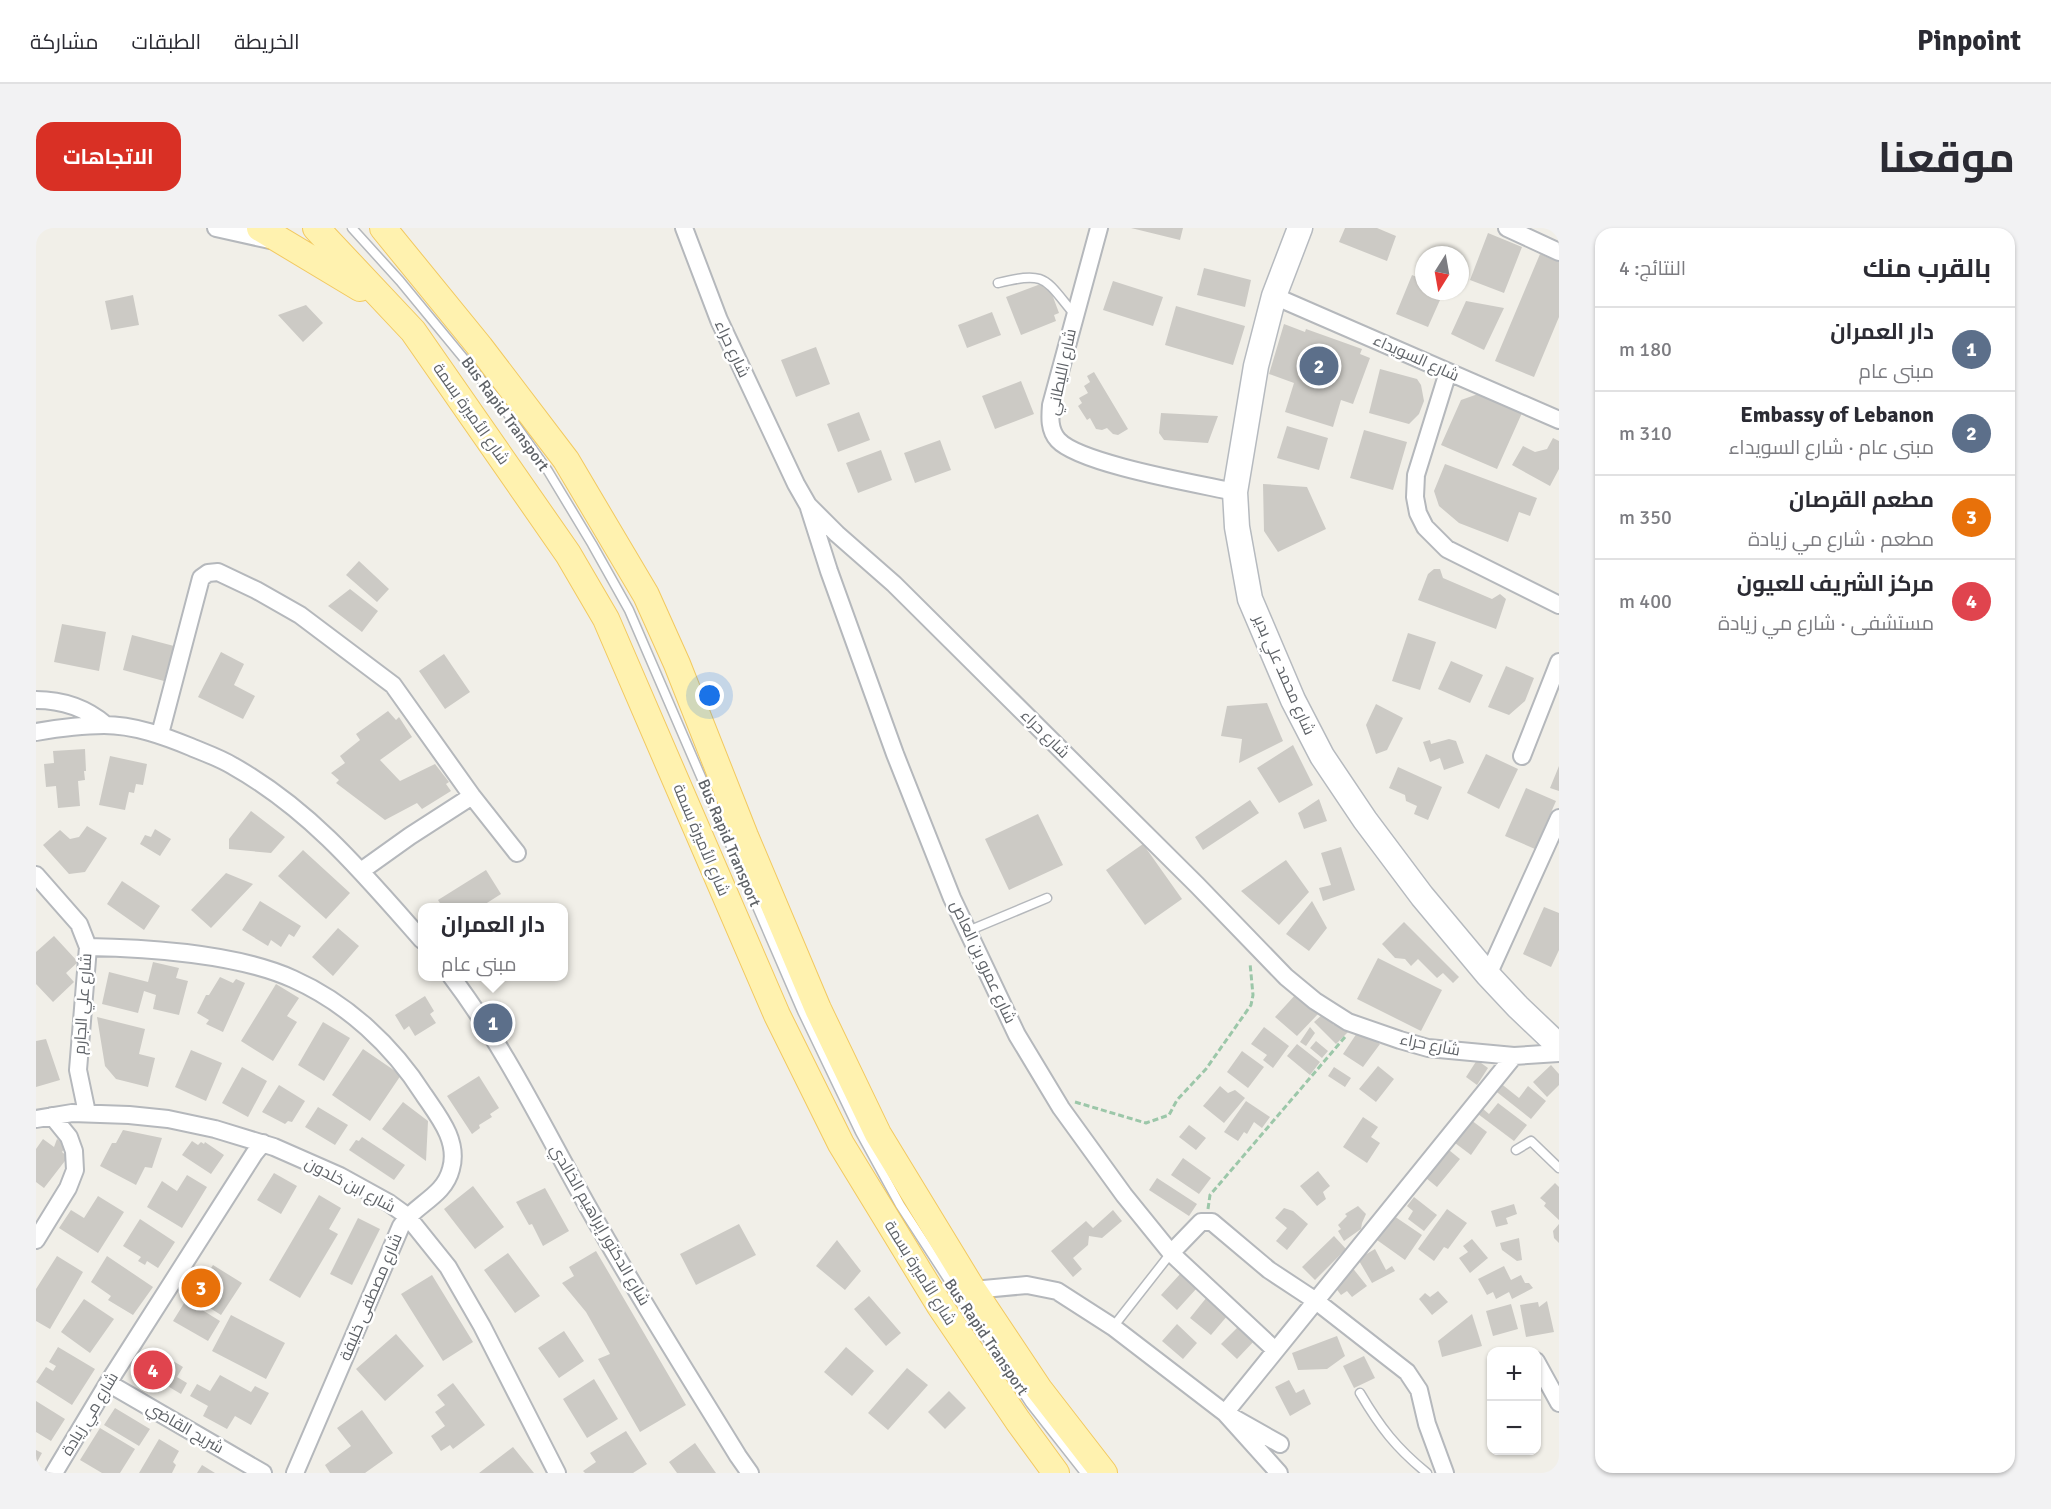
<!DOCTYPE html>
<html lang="ar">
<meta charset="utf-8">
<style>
:root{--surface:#fff;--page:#f2f2f3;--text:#2b2b33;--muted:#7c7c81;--line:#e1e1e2;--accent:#d93025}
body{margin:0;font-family:Signika,Cairo,sans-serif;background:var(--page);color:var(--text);direction:rtl}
.controls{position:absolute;right:18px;bottom:18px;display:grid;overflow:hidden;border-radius:12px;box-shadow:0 2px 4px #0004}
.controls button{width:54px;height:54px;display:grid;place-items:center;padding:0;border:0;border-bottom:2px solid var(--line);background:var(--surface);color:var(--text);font:30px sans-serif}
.compass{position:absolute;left:1379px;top:18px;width:54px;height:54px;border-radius:50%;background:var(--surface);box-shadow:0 2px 4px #0004;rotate:191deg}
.you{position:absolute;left:674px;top:468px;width:21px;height:21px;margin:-15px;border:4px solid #fff;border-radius:50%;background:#1a73e8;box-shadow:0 0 0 9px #1a73e833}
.badge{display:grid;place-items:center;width:39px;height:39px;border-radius:50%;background:var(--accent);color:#fff;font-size:20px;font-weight:700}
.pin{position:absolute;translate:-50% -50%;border:3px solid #fff;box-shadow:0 2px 6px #0006}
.popup{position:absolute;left:382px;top:675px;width:150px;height:78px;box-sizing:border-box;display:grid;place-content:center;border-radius:12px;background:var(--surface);filter:drop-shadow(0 2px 4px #0005);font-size:20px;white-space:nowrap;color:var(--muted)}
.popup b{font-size:22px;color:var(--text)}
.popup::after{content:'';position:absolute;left:50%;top:100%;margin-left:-12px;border:12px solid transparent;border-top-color:var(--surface)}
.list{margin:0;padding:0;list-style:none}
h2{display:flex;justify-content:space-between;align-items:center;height:78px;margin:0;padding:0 24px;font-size:26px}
h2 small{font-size:20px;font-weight:400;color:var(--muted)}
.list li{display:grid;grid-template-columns:39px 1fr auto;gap:18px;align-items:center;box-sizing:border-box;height:84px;padding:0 24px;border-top:2px solid var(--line)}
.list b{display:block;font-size:22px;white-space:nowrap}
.list p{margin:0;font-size:20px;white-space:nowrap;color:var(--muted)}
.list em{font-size:20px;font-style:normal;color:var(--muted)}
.map{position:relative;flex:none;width:1523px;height:1245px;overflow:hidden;direction:ltr;border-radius:18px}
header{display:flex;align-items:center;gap:36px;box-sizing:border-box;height:84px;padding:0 30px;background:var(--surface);border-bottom:2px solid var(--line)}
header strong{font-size:28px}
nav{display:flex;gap:33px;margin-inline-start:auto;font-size:21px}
.intro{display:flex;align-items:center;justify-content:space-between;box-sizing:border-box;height:144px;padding:0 36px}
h1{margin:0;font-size:42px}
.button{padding:15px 27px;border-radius:18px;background:var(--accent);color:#fff;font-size:21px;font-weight:700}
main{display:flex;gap:36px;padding:0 36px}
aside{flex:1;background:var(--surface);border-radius:18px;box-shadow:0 2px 4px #0004}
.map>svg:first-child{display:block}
.building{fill:#cccac5}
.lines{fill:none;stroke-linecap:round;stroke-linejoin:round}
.lane-casing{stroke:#b5b8bc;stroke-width:11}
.street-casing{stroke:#b5b8bc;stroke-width:20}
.secondary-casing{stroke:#b6babf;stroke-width:27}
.primary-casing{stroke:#f2c960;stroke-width:28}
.path{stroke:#9cc7a9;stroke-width:3;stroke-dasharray:6 3;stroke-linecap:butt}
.lane{stroke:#fff;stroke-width:8}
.street{stroke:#fff;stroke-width:16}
.secondary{stroke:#fff;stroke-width:24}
.primary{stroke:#fff2af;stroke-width:26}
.labels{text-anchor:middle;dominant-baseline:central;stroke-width:5;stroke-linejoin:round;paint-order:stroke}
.street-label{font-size:16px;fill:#5f6368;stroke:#fff}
</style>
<header>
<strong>Pinpoint</strong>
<nav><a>الخريطة</a><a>الطبقات</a><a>مشاركة</a></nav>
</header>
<div class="intro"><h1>موقعنا</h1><a class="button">الاتجاهات</a></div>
<main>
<aside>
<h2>بالقرب منك<small>النتائج: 4</small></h2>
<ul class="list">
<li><span class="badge" style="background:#5c6f8a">1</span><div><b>دار العمران</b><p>مبنى عام</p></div><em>180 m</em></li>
<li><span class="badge" style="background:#5c6f8a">2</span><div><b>Embassy of Lebanon</b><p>مبنى عام · شارع السويداء</p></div><em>310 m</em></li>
<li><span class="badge" style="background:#e8710a">3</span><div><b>مطعم القرصان</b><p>مطعم · شارع مي زيادة</p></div><em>350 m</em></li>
<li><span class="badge" style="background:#e0444e">4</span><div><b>مركز الشريف للعيون</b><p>مستشفى · شارع مي زيادة</p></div><em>400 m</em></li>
</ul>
</aside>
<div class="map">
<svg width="1523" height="1245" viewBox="0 0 1523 1245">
<rect width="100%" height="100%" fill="#f1efe8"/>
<!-- building -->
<path class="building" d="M1095 0H1147L1144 12Z
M1309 0H1341L1360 8 1351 33 1303 14Z
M1452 5 1486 19 1468 65 1434 52Z
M1504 26 1523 34V89L1498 149 1459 133Z
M1168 40 1215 52 1209 79 1161 67Z
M1376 47 1388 52V63H1408L1392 99 1360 86Z
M1077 53 1127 69 1117 98 1067 82Z
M1002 57 1013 58 1023 85 1018 87 1020 93 985 107 970 69Z
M97 67 103 97 75 102 69 73Z
M1430 73 1468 80 1448 122 1415 106Z
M270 77 287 95 267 114 242 87Z
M1140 78 1209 98 1197 137 1129 117Z
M956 84 965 107 931 120 922 97Z
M1248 96 1269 104 1270 101 1326 121 1324 126 1334 130 1317 176 1305 172 1297 199 1249 184 1258 155 1233 146Z
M780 119 794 156 760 169 745 132Z
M1344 141 1381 151 1385 157 1388 173 1383 186 1373 196 1333 185Z
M1058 144 1092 201 1082 207 1077 206 1071 200 1066 202 1060 201 1054 190 1051 192 1042 178 1046 175 1043 170 1052 165 1048 158 1054 154 1051 148Z
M985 153 998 186 959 201 946 168Z
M1442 166 1486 185 1461 241 1405 217 1425 172Z
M823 184 834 212 802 224 791 196Z
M1125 185 1182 188 1172 215 1128 212 1123 205Z
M1251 198 1292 210 1283 242 1241 230Z
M1328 202 1371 214 1357 262 1314 250Z
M1517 210 1523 213V241L1514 258 1476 237 1487 218 1499 224 1511 221Z
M904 212 915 242 879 255 868 225Z
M845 222 856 252 822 265 810 235Z
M1409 236 1501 270 1494 288 1483 284 1472 314 1423 295 1403 278 1398 263Z
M1227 256 1271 259 1290 301 1242 324 1228 303Z
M323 333 353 361 341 374 310 347Z
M1398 341H1404L1407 350 1456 371 1464 366 1470 371 1460 401 1382 372 1392 346Z
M314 361 342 383 326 404 292 378Z
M26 396 70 404 63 443 18 434Z
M1372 405 1400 414 1384 462 1356 453Z
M96 407 138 418 128 453 87 442Z
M185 424 208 436 198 457 219 468 207 491 162 469Z
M408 426 434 464 409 481 383 443Z
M1415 433 1447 447 1434 475 1402 461Z
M1470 438 1498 450 1489 473 1473 487 1452 479Z
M1231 475 1247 513 1203 535 1206 511 1185 508 1191 478Z
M1340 476 1367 490 1351 522 1340 526 1330 497Z
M352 483 360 492 363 489 376 509 344 532 364 553 399 536 413 554 410 556 415 563 386 581 381 575 349 592 300 555 303 552 295 545 309 535 304 528 324 512 320 506Z
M1413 511 1420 513 1428 535 1408 542 1404 530 1394 534 1387 514 1394 512 1395 516Z
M1257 517 1277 557 1243 575 1221 540Z
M49 521 50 543H48L49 552 42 553 44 578 22 580 20 558 10 559 8 536 18 535 17 523Z
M1450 526 1482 541 1463 581 1431 565Z
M74 528 111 536 107 557 100 556 98 565 93 564 89 582 63 577Z
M1523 538V563L1514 560Z
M1362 539 1406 559 1392 592 1378 586 1381 578 1370 573 1369 567 1353 560Z
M1490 560 1520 573 1499 621 1469 608Z
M1283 571 1291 593 1268 601 1262 585Z
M1214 572 1223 585 1167 622 1159 609Z
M215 583 249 609 235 625 193 621V611Z
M1002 586 1027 637 973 662 949 611Z
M51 598 71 610 49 644 33 646 7 617 24 602 34 611 43 609Z
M119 601 135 611 124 628 104 616 109 607 115 609Z
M1107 616 1146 671 1109 697 1070 642Z
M1305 619 1319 662 1287 673 1283 660 1295 657 1285 625Z
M267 622 314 665 290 691 242 648Z
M1250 632 1273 664 1243 697 1205 663Z
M450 642 465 666 443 680H407L402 672Z
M190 645 217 656 175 700 155 682Z
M86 653 124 678 108 702 71 676Z
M224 673 265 698 258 709 253 706 245 719 235 712 232 718 206 702Z
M1276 673 1291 700 1273 723 1250 706Z
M1508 679 1523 685V722L1515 739 1487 726Z
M1368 694 1423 749 1417 755 1407 745 1401 750 1382 731 1375 738 1369 731 1359 730 1346 716Z
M302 700 323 718 297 748 276 729Z
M18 708 42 734 30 745 38 754 17 774 0 756V724Z
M1342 730 1406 762 1385 803 1321 771Z
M117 734 143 740 140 750 152 753 143 787 117 781 120 767 108 763 102 785 66 776 73 744 112 754Z
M184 749 197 755 200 751 209 755 187 804 170 796 173 792 161 785 170 767H173Z
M240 756 263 770 251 788 261 794 237 833 205 813Z
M1261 765 1283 785 1261 808 1239 789Z
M389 768 398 783 394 786 400 795 379 808 373 798 368 802 359 787Z
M1287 786 1298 797 1302 793 1313 803 1300 816 1278 794Z
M61 789 109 801 103 826 119 830 112 859 80 851 69 838Z
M287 794 314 810 288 853 262 837Z
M1228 799 1253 818 1237 840 1227 832 1231 827 1215 816Z
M1274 799 1279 805 1270 818 1264 814Z
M1323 802 1344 816 1327 839 1307 826Z
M10 811 24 852 0 859V813Z
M1280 813 1292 823 1286 830 1274 820Z
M1261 816 1284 834 1274 847 1251 828Z
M327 821 365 847 334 893 296 867Z
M155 822 186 835 170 873 139 859Z
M1206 823 1228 839 1212 860 1191 844Z
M1441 832 1452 840 1441 857 1430 849Z
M1515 837 1523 846V857L1511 869 1497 854Z
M1342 838 1358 851 1340 874 1323 861Z
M206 839 231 853 212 889 186 875Z
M1298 839 1315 850 1309 859 1292 848Z
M443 848 463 880 454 886 456 889 443 897 444 900 436 906 411 868Z
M1463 854 1483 870 1492 858 1510 873 1495 891 1457 861Z
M243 857 269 873 256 894 252 893 249 896 226 884Z
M1184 858 1192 865 1199 862 1209 870 1188 895 1167 878Z
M1210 873 1234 889 1226 900 1218 894 1211 906 1208 904 1202 913 1188 904Z
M367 874 392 893 390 933 346 901Z
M1462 875 1491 897 1478 913 1442 886 1446 880 1453 886Z
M282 879 312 897 299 917 269 899Z
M1327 889 1342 899 1335 909 1344 915 1331 935 1307 919Z
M1431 889 1451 904 1435 927 1415 912Z
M1153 897 1170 910 1160 922 1143 909Z
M87 902 126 910 116 940 109 939 100 957 64 938 76 915H80Z
M326 909 369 937 358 952 313 922 320 912 323 913Z
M7 911 18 919 21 911 30 918 26 924 32 929 8 960 0 954V921Z
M156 913 162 917 165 914 168 916 169 914 188 927 175 946 146 927Z
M1408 918 1424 931 1401 959 1385 946Z
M1147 930 1175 950 1163 966 1135 947Z
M1282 943 1294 958 1287 964 1290 971 1281 978 1264 958Z
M238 945 261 958 245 986 221 972Z
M151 947 171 959 146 1000 111 979 126 953 141 963Z
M1121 950 1161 976 1153 988 1113 962Z
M1519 955 1523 959V992L1508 978 1510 975 1504 970Z
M437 958 468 999 439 1021 408 981Z
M509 960 533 1003 507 1018 496 996 493 997 480 974Z
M283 967 305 980 293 1001 302 1006 264 1070 233 1052Z
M62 968 88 984 62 1025 23 1000 35 982 48 990Z
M1378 969 1401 987 1388 1003 1372 991 1377 983 1371 978Z
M1478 976 1481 986 1470 990 1472 996 1460 999 1455 983Z
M1322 978 1330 986 1326 995 1325 1001 1308 1013 1302 1003 1305 1001 1302 997 1311 988 1309 986Z
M1248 980 1257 983 1272 996 1251 1022 1240 1013 1251 1000 1239 990Z
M1411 981 1431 995 1412 1021 1408 1019 1398 1033 1382 1021Z
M1077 982 1086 993 1066 1010 1053 1008 1052 1017 1037 1030 1046 1041 1037 1049 1015 1023 1050 993 1057 1000Z
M1358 988 1386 1007 1369 1032 1341 1012Z
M322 990 344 1001 316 1057 294 1046Z
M104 991 139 1014 122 1040 111 1033 109 1037 102 1033 105 1029 87 1018Z
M703 996 720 1027 660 1057 644 1026Z
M1523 996V1015L1518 1010 1517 1003Z
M1298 1008 1310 1021 1279 1052 1266 1039Z
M1483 1010 1486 1032 1481 1033 1466 1022 1464 1015Z
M1436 1011 1452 1030 1434 1045 1423 1030 1432 1024 1427 1018Z
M801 1012 825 1043 809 1062 780 1038Z
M1339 1021 1350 1042 1356 1038 1359 1043 1336 1055 1322 1031Z
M560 1023 650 1177 604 1204 562 1131 574 1126 550 1084 526 1055 538 1048 533 1039Z
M472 1025 504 1068 479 1085 448 1042Z
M21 1028 47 1044 14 1101 0 1093V1061Z
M71 1028 117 1059 97 1087 72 1072 75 1068 55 1054Z
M177 1037 206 1055 185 1087 144 1061 155 1043 168 1051Z
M1315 1038 1331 1058 1316 1069 1311 1063 1305 1067 1296 1055Z
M1468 1038 1475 1052 1485 1047 1489 1055H1493L1497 1060 1476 1071 1473 1064 1460 1071 1457 1064 1451 1067 1442 1051Z
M1145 1045 1161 1060 1141 1082 1125 1067Z
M396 1047 437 1114 407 1133 365 1066Z
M1402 1063 1412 1074 1396 1087 1383 1071 1389 1065 1394 1069Z
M833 1068 865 1105 850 1118 818 1081Z
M1171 1069 1192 1087 1175 1107 1154 1090Z
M48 1071 78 1091 54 1125 25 1104Z
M150 1072 184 1093 172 1113 137 1093Z
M1511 1073 1518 1104 1490 1109 1484 1077 1502 1074 1503 1079Z
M1475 1076 1482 1101 1457 1108 1450 1083Z
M1436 1086 1446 1118 1406 1129 1402 1113Z
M195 1087 249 1115 230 1151 176 1123Z
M1141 1096 1161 1115 1147 1131 1126 1113Z
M1205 1096 1220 1111 1201 1131 1185 1116Z
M528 1103 548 1133 523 1150 502 1120Z
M360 1106 388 1138 349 1173 320 1141Z
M1301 1108 1309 1128 1291 1141 1262 1142 1256 1125Z
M22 1119 59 1141 36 1177 0 1154 10 1139 17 1143 20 1138 13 1134Z
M810 1119 838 1143 816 1168 788 1144Z
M119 1122 147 1139 141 1149 151 1155 145 1166 106 1143Z
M1328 1128 1339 1150 1318 1160 1307 1138Z
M871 1140 892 1157 852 1202 832 1185Z
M184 1147 215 1164 219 1158 233 1165 215 1197 199 1188 191 1201 167 1188 172 1178 154 1168 161 1156 174 1163Z
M558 1151 582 1191 551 1210 527 1171Z
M1253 1152 1260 1165 1268 1161 1275 1176 1254 1188 1239 1159Z
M417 1155 449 1197 417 1221 414 1217 405 1223 395 1208 409 1198 399 1184 409 1177 401 1167Z
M913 1163 930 1180 909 1201 892 1184Z
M0 1173 29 1191 15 1213 0 1204Z
M79 1180 114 1201 103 1218 68 1197Z
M326 1182 357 1225 329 1245H294L289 1237 315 1218 301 1200Z
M64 1200 99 1221 84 1245H66L44 1232Z
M590 1203 611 1236 597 1245H549L547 1243 560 1234 554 1225Z
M123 1211 143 1223 137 1234 140 1237 136 1245H103Z
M659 1215 680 1245H641L633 1234Z
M477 1219 498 1245H443Z
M0 1222 6 1225 0 1236Z
M166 1237 179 1245H161Z"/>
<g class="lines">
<defs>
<path id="lane" d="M316 0 364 53 462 172 512 243 556 316 593 382 766 783 824 904 864 977 912 1051 994 1175 1049 1245
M962 55C1011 43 1008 50 1039 87
M932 703 1011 670
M1480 922 1495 913 1523 940
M1077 1099 1135 1025
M1324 1165C1344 1199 1360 1220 1391 1245"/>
<path id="street" d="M180 0 234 12
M648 0 683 92 760 256 772 277 801 306 858 356 1161 657 1250 749 1279 773 1312 794 1364 812 1392 820 1478 828 1523 825
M1063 0 1015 177C1014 189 1013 202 1022 212 1044 236 1163 256 1199 264
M1471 0 1523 24
M1238 68 1523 192
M1412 144 1380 247 1379 269 1382 285 1389 299 1411 321 1523 377
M773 280 793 343 859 526 916 670 981 807 1025 880 1088 967 1135 1025 1239 1122
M0 472C27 472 50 480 70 497
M0 504C23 500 45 497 68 497 98 497 128 508 155 519 169 525 184 530 197 538 275 582 328 646 386 712
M124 506 165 350 172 345 182 344 220 362 264 387 357 457 436 568 481 625
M1486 528 1523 434
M325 643 374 608 436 568
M0 647 43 696 52 719 42 842 51 885
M52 719C112 720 202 726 257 751 311 775 357 818 388 867 403 889 423 913 415 941 408 969 379 976 365 998L259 1245
M1452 747 1523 590
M415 748C469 819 508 901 552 979 599 1063 651 1145 702 1228L714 1245
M0 891 36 885 93 887 132 891 179 901 238 919 304 948 353 975 371 988 412 1039 446 1098 521 1245
M0 1012 32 960 39 942 38 923 33 909 16 888
M1135 1025 1165 994H1176L1233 1042 1280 1073 1371 1144 1383 1162 1391 1196 1409 1245
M937 1062 991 1057 1021 1063 1077 1099 1189 1185 1244 1216
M1500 1133 1523 1175
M72 1155 227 1245
M18 1245 72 1155 218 926 227 915
M1243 1245 1189 1185 1478 828"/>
<path id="secondary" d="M1264 0 1238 68 1220 138 1199 264 1201 299 1214 371 1257 472 1286 528 1329 592 1386 668 1452 747 1482 779 1523 818"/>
<path id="primary" d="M224 0 324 60
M280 0 377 103 532 326 570 391 741 787 805 916 904 1078 982 1193 1020 1245
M347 0 444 119 530 232 610 367 641 436 709 608 782 781 842 906 937 1062 1003 1161 1068 1245"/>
</defs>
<!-- lane casing -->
<use href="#lane" class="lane-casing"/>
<!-- street casing -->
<use href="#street" class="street-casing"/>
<!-- secondary casing -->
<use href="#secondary" class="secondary-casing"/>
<!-- primary casing -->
<use href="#primary" class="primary-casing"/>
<!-- path -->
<path class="path" d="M1039 874 1110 895 1133 887 1141 872 1170 841 1215 777 1217 767 1214 735
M1172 981 1174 967 1309 809"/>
<!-- lane -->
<use href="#lane" class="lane"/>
<!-- street -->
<use href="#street" class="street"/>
<!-- secondary -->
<use href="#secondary" class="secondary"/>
<!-- primary -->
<use href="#primary" class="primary"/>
</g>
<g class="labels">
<!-- street labels -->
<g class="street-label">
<text transform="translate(696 121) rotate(65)">شارع حراء</text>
<text transform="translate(1380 130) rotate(24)">شارع السويداء</text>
<text transform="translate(1026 144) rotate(-78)">شارع الليطاني</text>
<text transform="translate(435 186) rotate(55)">شارع الأميرة بسمة</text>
<text transform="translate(469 186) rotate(54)">Bus Rapid Transport</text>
<text transform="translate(1248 447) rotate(66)">شارع محمد علي بدير</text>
<text transform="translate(1009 506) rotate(45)">شارع حراء</text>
<text transform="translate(665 612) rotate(67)">شارع الأميرة بسمة</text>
<text transform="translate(693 615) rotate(67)">Bus Rapid Transport</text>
<text transform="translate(947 734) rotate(65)">شارع عمرو بن العاص</text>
<text transform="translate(47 776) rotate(-86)">شارع علي الجارم</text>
<text transform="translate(1394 817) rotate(11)">شارع حراء</text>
<text transform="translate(314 957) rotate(28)">شارع ابن خلدون</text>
<text transform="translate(564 997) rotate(60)">شارع الدكتور إبراهيم الخالدي</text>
<text transform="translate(884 1045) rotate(58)">شارع الأميرة بسمة</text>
<text transform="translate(335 1069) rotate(-67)">شارع مصطفى خليفة</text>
<text transform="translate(950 1109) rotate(56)">Bus Rapid Transport</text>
<text transform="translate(54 1186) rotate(-59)">شارع مي زيادة</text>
<text transform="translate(149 1200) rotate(30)">شريح القاضي</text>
</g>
</g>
</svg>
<div class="controls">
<button>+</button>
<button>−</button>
</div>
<svg class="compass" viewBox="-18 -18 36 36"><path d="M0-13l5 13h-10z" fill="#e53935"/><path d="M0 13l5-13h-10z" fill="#7c7c81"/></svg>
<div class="you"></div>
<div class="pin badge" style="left:457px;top:795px;background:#5c6f8a">1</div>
<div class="popup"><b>دار العمران</b>مبنى عام</div>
<div class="pin badge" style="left:1283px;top:138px;background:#5c6f8a">2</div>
<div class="pin badge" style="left:165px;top:1060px;background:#e8710a">3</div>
<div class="pin badge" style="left:117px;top:1142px;background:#e0444e">4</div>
</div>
</main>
